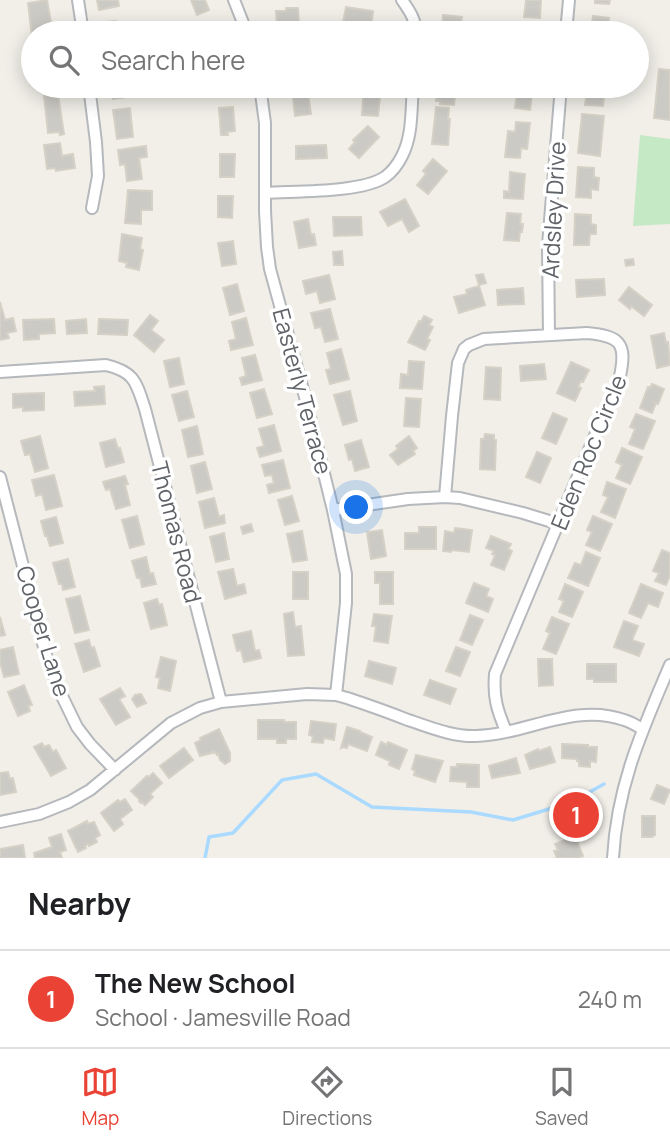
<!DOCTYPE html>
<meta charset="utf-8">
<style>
:root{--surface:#fff;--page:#f6f6f6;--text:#202124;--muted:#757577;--line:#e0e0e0;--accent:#ea4335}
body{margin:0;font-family:Manrope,sans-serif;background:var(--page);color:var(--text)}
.you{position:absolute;left:357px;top:508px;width:24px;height:24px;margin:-18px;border:5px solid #fff;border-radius:50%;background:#1a73e8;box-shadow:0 0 0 10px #1a73e833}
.badge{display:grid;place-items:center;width:46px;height:46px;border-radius:50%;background:var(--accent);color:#fff;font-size:23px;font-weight:700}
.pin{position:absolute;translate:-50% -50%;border:4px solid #fff;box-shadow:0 2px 7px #0006}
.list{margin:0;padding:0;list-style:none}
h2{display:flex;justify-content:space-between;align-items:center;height:91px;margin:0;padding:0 28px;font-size:30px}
h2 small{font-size:23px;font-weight:400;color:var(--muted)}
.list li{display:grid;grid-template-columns:46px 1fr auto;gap:21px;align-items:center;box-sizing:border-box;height:98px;padding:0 28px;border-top:2px solid var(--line)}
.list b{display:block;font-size:26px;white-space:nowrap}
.list p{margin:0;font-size:23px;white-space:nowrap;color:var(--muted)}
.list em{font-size:23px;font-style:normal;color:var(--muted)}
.icon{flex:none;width:38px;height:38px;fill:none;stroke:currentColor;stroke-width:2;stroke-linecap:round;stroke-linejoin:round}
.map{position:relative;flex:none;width:670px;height:858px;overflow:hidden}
.search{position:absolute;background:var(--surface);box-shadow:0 4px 18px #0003;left:21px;right:21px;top:21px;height:77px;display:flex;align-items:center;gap:18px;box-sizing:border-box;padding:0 24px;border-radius:38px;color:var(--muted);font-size:26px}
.sheet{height:189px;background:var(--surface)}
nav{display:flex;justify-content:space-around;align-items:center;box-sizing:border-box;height:98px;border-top:2px solid var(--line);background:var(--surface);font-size:19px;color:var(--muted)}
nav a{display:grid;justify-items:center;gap:4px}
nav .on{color:var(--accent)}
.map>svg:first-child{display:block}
.green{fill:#c5e8c5}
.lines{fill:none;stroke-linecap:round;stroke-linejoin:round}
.stream{stroke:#aadaff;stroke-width:3.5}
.building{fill:#cccac5;stroke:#d6d1c6;stroke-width:2}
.minor-casing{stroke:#b5b8bc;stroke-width:14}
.minor{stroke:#fff;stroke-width:10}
.labels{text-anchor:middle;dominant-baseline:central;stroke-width:7;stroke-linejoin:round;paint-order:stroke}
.street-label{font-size:23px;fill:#5f6368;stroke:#fff}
</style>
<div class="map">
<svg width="670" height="858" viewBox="0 0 670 858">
<rect width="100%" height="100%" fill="#f1efe8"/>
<!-- green -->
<path class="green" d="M640 135 670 139V224L633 226Z"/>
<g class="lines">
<!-- stream -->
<path class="stream" d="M205 858 209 837 233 833 282 780 316 774 372 807 471 812 513 820 572 802 604 784"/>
</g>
<!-- building -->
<path class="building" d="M47 0 53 33H33L32 37 28 3Z
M97 0H118L119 6 99 10Z
M191 0H205L209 10 197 15Z
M526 0H541L540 18 524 17Z
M595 0H610L609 4 595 3Z
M346 7 373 11 371 27 343 23Z
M286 8H298L299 24 277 25 276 11H286Z
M443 15 462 17 459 33H444V30H442Z
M593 16 609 18 608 33H591Z
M116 21 117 25 126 24 127 33H106V22Z
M216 26 218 33H202L201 31Z
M659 69 670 70V120L654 118Z
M111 86H127L128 97 113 99Z
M216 86H230L232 94 214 97 213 89H217Z
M307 86 311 114 295 116 292 87Z
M364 86 381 87 378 116 362 115Z
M438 86H456L454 105 440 104V101H436Z
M508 86H533L530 110 515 108 517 94 508 93Z
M588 86H605L603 106 585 105Z
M58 94 64 134 60 135 59 132 48 133 44 96Z
M233 107 235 131 227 132 228 135H221L219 108Z
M436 107 449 108 448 119H450L448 145 432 144Z
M130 108 133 137 117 139 113 110Z
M582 114 604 116 600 156 578 153Z
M516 122 530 123 527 149 521 148 520 158 505 157 508 131 515 132Z
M368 126 379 137 359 158 349 149 355 142 353 140Z
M60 143 62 156 73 154 75 168 56 171 55 168 47 169 44 145Z
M326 145 327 158 296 159V146Z
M146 146 147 157 139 158 142 179 127 181 125 164 120 165 118 150Z
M220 154H235L234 177H220Z
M433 159 447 171 428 194 417 185 426 174 423 171Z
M578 167 594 168V177L599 178 598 190 591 189V198L576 197Z
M510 172 525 174 523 199 504 198V191L509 192Z
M128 190 152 191V210H141V224L125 223Z
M218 196H233L232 218 218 217Z
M405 199 419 226 409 232 402 219 388 226 380 212Z
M507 213 521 214 520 224H523L522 232H520L519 241 504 240Z
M575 214 591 215V224L596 225V234H590L589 245H574Z
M333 217H361L362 235 334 236Z
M308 219 311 235 314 234 316 245 299 248 294 222Z
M122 234 142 238 140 249 143 250 139 270 126 267 127 263 119 261Z
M233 241 236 264 222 266 218 243Z
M342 251 343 265H334L333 252Z
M633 259 634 265 626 266 625 260Z
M483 274 486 283 479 285 476 275Z
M329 275 335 299 320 303 317 291 306 294 303 281Z
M604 279 605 295 577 297 576 280Z
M237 284 244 311 230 315 223 288Z
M479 286 485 305 459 313 454 297 467 294 466 290Z
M629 287 652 305 644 316 631 306 630 309 619 300Z
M523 288 524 304 498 305 497 290Z
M0 302 5 320 13 318 16 331 7 333 9 338 0 340Z
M330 309 338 339 325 342 321 327 315 328 311 313Z
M150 315 158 321 151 330 164 340 154 352 134 335Z
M424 316 432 320 429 325 433 327 427 339 430 340 425 350 408 342 419 321 421 322Z
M246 318 253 345 231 350 229 341 236 339 232 322Z
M54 319 55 333 39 334V339L24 340 23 320Z
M86 319 87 333 67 334 66 321Z
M99 319 128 320 127 335 98 334Z
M664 333 666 343 668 342 670 365 657 368 651 336Z
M341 349 349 379 330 384 326 370 331 369 327 353Z
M255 355 262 380 242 385 240 378 246 376 242 358Z
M179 358 184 384 170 387 164 361Z
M409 361 424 362 422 389 400 388 401 374 408 375Z
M571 362 589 370 583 382 581 381 578 387 581 388 575 401 557 393Z
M544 364 546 379 521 381 520 366Z
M486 367 501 368 500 400 484 399Z
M652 384 664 389 658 404 656 403 652 413 640 408 648 387 650 388Z
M104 386 105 404 75 406 74 392 95 391 94 387Z
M264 389 272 414 257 418 250 393Z
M187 391 194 417 179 421 172 395Z
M350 391 357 421 343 425 334 395Z
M44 393V410L23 411V407L13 408V394Z
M406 398 421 399 419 427 404 426Z
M553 413 567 419 556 444 542 438Z
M636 414 655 421 643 449 629 444 635 429 630 427Z
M274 425 281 451 260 457 257 448 264 446 259 429Z
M197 426 203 454 188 457 182 430Z
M485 434 494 435V440H496L495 470 480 469 481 439H484Z
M40 436 48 468 35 472 30 454 25 455 21 441Z
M409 436 417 448 413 451 415 454 398 465 390 455 398 449 396 446Z
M115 439 118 449 120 448 124 462 106 467 100 443Z
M361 440 369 467 355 471 352 459 349 460 345 445Z
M622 448 642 457 630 484 616 478 622 465 616 462Z
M537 452 551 458 540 483 526 477Z
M283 460 290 488 269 493 267 485 274 483 272 475 265 476 262 465Z
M205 462 212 489 197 493 191 466Z
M54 475 62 506 46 510 42 494 36 496 32 480Z
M125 476 128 484 125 485 130 505 116 509 110 489 106 490 103 482Z
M607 482 626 489 615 518 601 512 608 497 603 495Z
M292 496 299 521 285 525 278 500Z
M214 498 219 517 224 515 225 523 205 528 199 502Z
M137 516 144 544 130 548 122 520Z
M593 516 612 524 600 551 586 545 592 532 587 530Z
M56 517 63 543 50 546 47 536H45L41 521Z
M251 524 253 531 243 534 241 527Z
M419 527H436V549H405V533H419Z
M455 528 472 530 469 552 452 550 451 552 443 551 445 531 454 533Z
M382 530 386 556 371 559 367 532Z
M302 531 307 560 293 562 287 534Z
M224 533 229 559 216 562 210 537Z
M491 536 511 544 508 549 512 551 504 570 491 565 495 555 492 554 494 551 486 548Z
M662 550 670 553V575L666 585 655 581 659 573 653 571Z
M586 552 600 558 588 586 568 578 575 563 581 565Z
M146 557 150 574 153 573 156 584 142 587 140 578H137L132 561Z
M68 559 75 587 63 590 62 584H59L53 563Z
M233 569 237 586 244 584 246 593 225 599 218 572Z
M293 572H308V599H293Z
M375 572H393V604H380V583H375Z
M474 583 489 589 486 596 493 599 488 612 466 603Z
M565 584 583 592 572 617 559 612 564 601 559 599Z
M641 584 663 593 658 607 648 603 641 618 629 613Z
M80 596 89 630 75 633 66 599Z
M157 599 159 605 162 604 167 625 151 629 144 603Z
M293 612 295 627 301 626 304 655 288 656 284 614Z
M374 614 392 616 388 643 374 641 376 626H372Z
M470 615 483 620 472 645 460 640Z
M0 617 5 635 0 636Z
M552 617 569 624 556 654 543 649 550 633 546 631Z
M624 621 638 626 632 640 644 644 639 656 614 647Z
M251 631 255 651 259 650 261 658 244 662 241 650 237 651 233 635Z
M89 640 91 648 94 647 100 666 84 672 75 644Z
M13 647 19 674 4 677 0 662V650Z
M456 647 470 652 460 676 446 671Z
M161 657 176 661 170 691 158 688 160 678 156 677Z
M538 659H552L553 685 539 686Z
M369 661 396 668 392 684 365 676Z
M587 664H616V682H594V679H587Z
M430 680 456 689 450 704 424 695Z
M24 685 32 705 28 706 30 711 18 716 8 692Z
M120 688 125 696 119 699 130 717 116 725 100 699Z
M141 694 146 703 137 707 132 699 135 695Z
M258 720H284V722H296V739H286V743H277V739H258Z
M311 721 336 724 334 740 324 738 323 743 312 742 313 736 309 735Z
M347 727 360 731V732L372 737 367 751 348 744 347 748 343 747 341 748Z
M219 729 230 753V761L225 764 220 760 218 754 217 755 215 752 213 753 212 750V753L200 756 195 743 201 740 200 738Z
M381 742 387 745 388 742 407 750 399 769 389 765 390 761 376 755Z
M42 743 44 747 49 745 53 752 56 750 66 768 51 776 34 747Z
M562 744 588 745V747H597L596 762 590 761V767L579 766V761H577V759L562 758Z
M550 747 555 762 530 769 525 755 538 749 539 751Z
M184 748 193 760 169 778 160 766Z
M416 755 443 761 435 782 414 775 415 771 412 769Z
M516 758 520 773 492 778 489 766Z
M457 764 479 765V787H467V782L450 781 451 767H457Z
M8 772 10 779 13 778 16 792 0 795V773Z
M153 773 162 783 150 794 153 797 145 805 142 802 141 803 139 801 140 800 131 791 147 776 149 777Z
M657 785 670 790 664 804 651 799Z
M125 799 132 810 120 819 123 824 114 831 101 813 118 800 120 802Z
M642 816H655V835L652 837H642Z
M87 821 88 824 94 822 100 835 95 838 97 842 89 846 88 844 85 846 86 848 78 852 68 831Z
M61 834 66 850 60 852 62 858H35L34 853 52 847 49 838Z
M575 836 583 856 578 858H557L554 851 558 850 555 844Z
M23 845 25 858H0V849Z"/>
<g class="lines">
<defs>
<path id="minor" d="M78 0 83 33
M234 0 247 33
M402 0C409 10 416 20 416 33
M566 33 569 0
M89 86 96 142 98 176 92 208
M260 86 265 123V211L267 247 270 269 305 397 333 510 346 574V603L336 695
M266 193C295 191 361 193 385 177 392 172 398 164 402 156 413 135 411 109 413 86
M549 335 548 245 561 86
M0 372 106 365C135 372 136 382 145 409L221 702
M0 477 46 655 60 692 77 727 90 744 115 770
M445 497 452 416 458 363 464 349 469 345 484 339 587 333C620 336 627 343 620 376L495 674C493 697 497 710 506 731
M333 510 408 499 445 497 460 498 523 513 559 524
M0 822 39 814 69 802 90 790 171 723 200 708 221 702 307 694 336 695 347 698C368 705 388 712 408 720 430 727 452 737 476 736 525 735 574 702 624 720 631 722 637 726 643 729
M613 858C617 785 642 731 670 665"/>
</defs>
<!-- minor casing -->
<use href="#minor" class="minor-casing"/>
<!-- minor -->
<use href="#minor" class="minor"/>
</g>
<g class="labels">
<!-- street labels -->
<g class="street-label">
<text transform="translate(553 210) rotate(-87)">Ardsley Drive</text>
<text transform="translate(303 391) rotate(75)">Easterly Terrace</text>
<text transform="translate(588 452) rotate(-68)">Eden Roc Circle</text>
<text transform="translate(177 532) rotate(76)">Thomas Road</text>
<text transform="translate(44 631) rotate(73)">Cooper Lane</text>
</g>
</g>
</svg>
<div class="you"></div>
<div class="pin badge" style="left:576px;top:815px">1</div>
<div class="search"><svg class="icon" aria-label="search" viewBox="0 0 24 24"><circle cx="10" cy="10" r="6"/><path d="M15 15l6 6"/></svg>Search here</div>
</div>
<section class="sheet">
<h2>Nearby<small></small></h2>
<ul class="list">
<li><span class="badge">1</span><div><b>The New School</b><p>School · Jamesville Road</p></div><em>240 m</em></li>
</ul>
</section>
<nav>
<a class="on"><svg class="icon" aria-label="map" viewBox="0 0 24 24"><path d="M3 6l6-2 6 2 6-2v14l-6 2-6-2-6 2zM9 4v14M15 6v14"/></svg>Map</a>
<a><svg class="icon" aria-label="directions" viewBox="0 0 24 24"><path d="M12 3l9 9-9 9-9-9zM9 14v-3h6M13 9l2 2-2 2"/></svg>Directions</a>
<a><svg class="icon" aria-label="saved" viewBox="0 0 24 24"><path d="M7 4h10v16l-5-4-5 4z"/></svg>Saved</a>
</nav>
